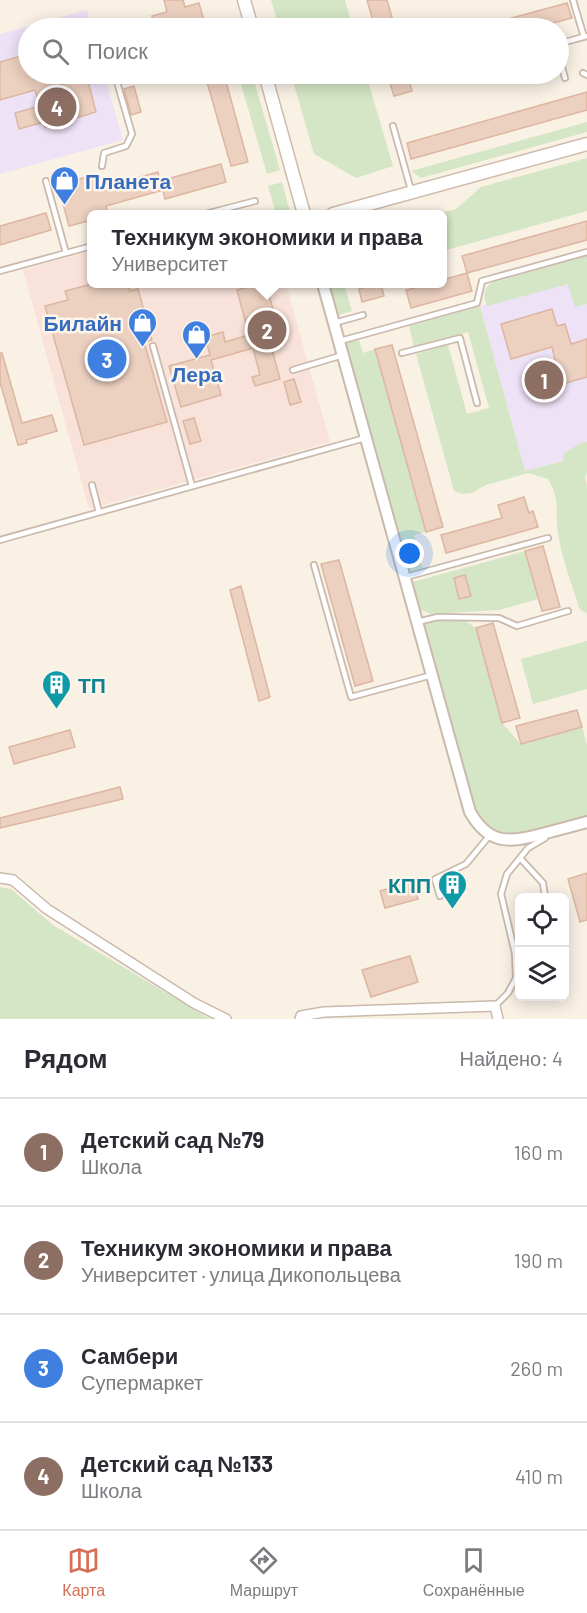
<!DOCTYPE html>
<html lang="ru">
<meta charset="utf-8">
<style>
:root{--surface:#fff;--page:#f2f2f3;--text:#2b2b33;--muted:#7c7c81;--line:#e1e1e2;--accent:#d76f57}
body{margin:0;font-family:Barlow,sans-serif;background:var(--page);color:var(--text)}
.controls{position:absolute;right:18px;bottom:18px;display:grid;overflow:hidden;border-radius:9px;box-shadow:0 3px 15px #0003}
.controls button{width:54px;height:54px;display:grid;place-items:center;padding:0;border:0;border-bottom:2px solid var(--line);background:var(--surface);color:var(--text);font:30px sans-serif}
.you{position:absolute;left:410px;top:554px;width:21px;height:21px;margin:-15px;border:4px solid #fff;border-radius:50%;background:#1a73e8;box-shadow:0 0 0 9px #1a73e833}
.badge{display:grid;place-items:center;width:39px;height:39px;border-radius:50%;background:var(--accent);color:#fff;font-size:20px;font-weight:700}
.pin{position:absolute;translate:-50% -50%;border:3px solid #fff;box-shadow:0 2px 6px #0006}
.popup{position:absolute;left:87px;top:210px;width:360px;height:78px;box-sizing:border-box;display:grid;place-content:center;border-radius:9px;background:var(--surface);filter:drop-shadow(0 2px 4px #0005);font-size:20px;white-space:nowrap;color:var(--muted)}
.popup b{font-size:22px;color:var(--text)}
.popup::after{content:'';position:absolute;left:50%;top:100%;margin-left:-12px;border:12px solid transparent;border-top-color:var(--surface)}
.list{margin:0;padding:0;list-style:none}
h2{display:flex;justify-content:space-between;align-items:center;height:78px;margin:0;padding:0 24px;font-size:26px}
h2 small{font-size:20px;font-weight:400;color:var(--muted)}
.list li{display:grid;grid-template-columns:39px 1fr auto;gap:18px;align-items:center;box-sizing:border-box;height:108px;padding:0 24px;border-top:2px solid var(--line)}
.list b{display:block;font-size:22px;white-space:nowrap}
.list p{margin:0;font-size:20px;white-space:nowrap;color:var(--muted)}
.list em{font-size:20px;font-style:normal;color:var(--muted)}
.icon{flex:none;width:33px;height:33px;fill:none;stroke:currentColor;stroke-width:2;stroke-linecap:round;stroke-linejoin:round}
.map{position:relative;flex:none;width:587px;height:1019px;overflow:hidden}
.search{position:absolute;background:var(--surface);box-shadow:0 3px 15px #0003;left:18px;right:18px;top:18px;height:66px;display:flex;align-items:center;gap:15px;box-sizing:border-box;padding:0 21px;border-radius:33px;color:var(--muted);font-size:22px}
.sheet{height:510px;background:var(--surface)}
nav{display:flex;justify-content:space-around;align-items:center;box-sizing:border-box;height:84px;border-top:2px solid var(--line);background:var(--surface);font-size:16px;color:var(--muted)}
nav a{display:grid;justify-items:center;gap:3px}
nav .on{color:var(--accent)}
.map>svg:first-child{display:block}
.commercial{fill:#f9e2da}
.education{fill:#eee2f6}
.green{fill:#d4e6c5}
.building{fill:#ecd0c0;stroke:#ddb6a2;stroke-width:1.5}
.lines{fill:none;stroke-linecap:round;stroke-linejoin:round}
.service-casing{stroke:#cab9ad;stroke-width:8}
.minor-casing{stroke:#cab9ad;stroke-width:12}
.tertiary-casing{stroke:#cab9ad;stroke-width:14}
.secondary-casing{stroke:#cfbbad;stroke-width:15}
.service{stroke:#fff;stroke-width:4.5}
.minor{stroke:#fff;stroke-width:9}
.tertiary{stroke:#fff;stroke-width:10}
.secondary{stroke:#fff;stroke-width:12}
.labels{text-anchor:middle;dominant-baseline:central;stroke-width:5;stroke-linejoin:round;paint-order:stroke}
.shop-label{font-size:21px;font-weight:bold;fill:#366cbe;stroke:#fdf5eb;text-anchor:start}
.culture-label{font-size:21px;font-weight:bold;fill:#0d838f;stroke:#fdf5eb;text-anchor:start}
</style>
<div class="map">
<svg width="587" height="1019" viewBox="0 0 587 1019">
<rect width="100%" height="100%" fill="#faf1e5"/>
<!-- commercial -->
<path class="commercial" d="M91 251 92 284H286L330 442 89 509 23 270Z"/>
<!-- education -->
<path class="education" d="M87 10 92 28H28V74H104L123 140 0 174V34Z
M587 276V454L525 471 480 306Z"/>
<!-- green -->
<path class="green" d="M271 0H345L353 28H279Z
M238 74H252L280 170 267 174Z
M291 74H366L393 166 356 178 314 154Z
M587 122V132L421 178 411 171Z
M587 158V211L443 251 442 214H437L456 209 481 187Z
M282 182 290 212 289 214H276L268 186Z
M587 256V304L575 307 568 284 487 306C484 297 482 290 491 283Z
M330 284H344L352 311 338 315Z
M480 306 525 471 563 461 564 453 581 443 587 442V473L585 477 587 485V614L579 608C572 584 562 559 558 534 554 510 562 503 548 479L528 473 486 485 472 493 462 494 454 491 416 354 448 345 467 414 489 408 468 332 414 347 409 326Z
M359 340 363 353 375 349 426 532 414 535 423 569 410 572 346 343Z
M525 551 539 599 499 610 430 614 420 609 413 582Z
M464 620 476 628 502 723 521 744 582 727 587 745V817C562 824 524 839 499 832 488 829 481 820 476 810L424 624 434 621Z
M587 641V689L533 704 521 659Z
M0 887 11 889 53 925 210 1019H0Z"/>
<!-- building -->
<path class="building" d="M164 0H183L185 7 199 3 206 28H155L152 16 167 12Z
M367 0H387L395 28H375Z
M567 3 572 18 535 28H510L508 19Z
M28 54V74H51L55 86 87 77 96 112 45 127 44 122 19 129 15 113 40 106 35 90 0 100V62Z
M210 74H224L248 162 231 166 205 75Z
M387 74H407L412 91 394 96Z
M134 86 141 112 131 115 124 89Z
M587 92V110L411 159 407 143Z
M221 164 226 182 165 199 163 190 106 206 108 214H92V220L69 226 58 185 97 174 101 188 158 172 160 181Z
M46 213 51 230 0 245V226Z
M587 221V240L467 273 462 256Z
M467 273 472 291 411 308 406 290 430 284H442V280Z
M92 284H128L130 291 138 289 152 340 144 342 167 422 84 445 45 306 68 300 65 291Z
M259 284H266L273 309 262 312 280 379 255 386 252 377 260 375 253 348 229 355 211 360 221 395 181 407 169 366 210 355 205 337 223 332 225 342 249 335 237 290Z
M369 284H381L384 296 362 302 359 289 370 285Z
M552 309 557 326 565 324 571 344 587 339V377L562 384 560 379 536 386 531 370 556 364 552 347 511 359 501 324Z
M392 345 443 527 426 532 375 349Z
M0 353H2L22 423 52 415 57 431 26 440 27 443 18 445 0 382Z
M294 379 301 402 290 405 284 382Z
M194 418 201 441 190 444 183 421Z
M524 497 529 513 533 511 538 527 446 553 441 535 502 518 498 505Z
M543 546 560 607 542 611 525 551Z
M339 560 373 681 355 686 321 564Z
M465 575 471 596 459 599 454 578Z
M241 586 270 697 259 701 230 590Z
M493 623 520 718 502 723 476 628Z
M577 710 582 727 521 744 516 726Z
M70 730 75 747 14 764 9 747Z
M120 787 123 799 0 828V818Z
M587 873V920L580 922 568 879Z
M413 881 418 899 385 908 380 891Z
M410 956 418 982 371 997 362 970Z"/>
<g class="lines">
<defs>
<path id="service" d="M573 0 584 37
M558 44 587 36
M558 53 565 78
M583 73 587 75
M393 126 411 190
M102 166 104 153 126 146 132 134 115 75 119 74
M46 181 66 253
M205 214 255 201
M0 271 92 246
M334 323 363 315
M340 341 477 303 482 281 587 252
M153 346 192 486
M402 353 460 338 477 403
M293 370 343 355
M92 485 99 512
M0 540 365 438
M314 565 351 697 432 675
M406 577 548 538
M417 622 438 617 499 618 517 626 568 611
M520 858 543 883 545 897
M440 896 435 879 466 864 490 835
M495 1006 508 993 516 978 515 953 501 894 507 874 528 848 545 838"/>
<path id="minor" d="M0 878 13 880 47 909 194 1003 226 1019
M300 1019 301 1016 324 1012 495 1006 498 1019"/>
<path id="tertiary" d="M323 284 470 812C489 845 509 843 542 834 557 830 572 826 587 822"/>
<path id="secondary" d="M244 0 252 28
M265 74 304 214
M333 214 587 144"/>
</defs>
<!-- service casing -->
<use href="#service" class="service-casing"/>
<!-- minor casing -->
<use href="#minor" class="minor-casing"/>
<!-- tertiary casing -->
<use href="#tertiary" class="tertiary-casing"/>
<!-- secondary casing -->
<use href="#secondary" class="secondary-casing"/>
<!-- service -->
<use href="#service" class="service"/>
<!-- minor -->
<use href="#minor" class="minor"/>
<!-- tertiary -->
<use href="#tertiary" class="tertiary"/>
<!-- secondary -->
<use href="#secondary" class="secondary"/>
</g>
<!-- icons -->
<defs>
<symbol id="shop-pin" viewBox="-11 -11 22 30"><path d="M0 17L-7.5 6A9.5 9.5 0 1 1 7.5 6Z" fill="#3f7fe0" stroke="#fdf5eb"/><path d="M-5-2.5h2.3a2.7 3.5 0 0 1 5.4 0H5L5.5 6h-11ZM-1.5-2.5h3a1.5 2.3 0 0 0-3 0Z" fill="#fff"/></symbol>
<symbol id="building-pin" viewBox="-11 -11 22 30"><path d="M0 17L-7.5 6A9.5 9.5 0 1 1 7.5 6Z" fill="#0f9aa8" stroke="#fdf5eb"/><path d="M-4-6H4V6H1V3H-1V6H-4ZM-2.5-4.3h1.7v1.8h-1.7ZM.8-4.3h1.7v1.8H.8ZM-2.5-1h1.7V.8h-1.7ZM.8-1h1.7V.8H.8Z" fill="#fff"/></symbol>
</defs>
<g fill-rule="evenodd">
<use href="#shop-pin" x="48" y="164" width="33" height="45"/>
<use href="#shop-pin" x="126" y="306" width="33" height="45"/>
<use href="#shop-pin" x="180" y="318" width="33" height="45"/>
<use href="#building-pin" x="40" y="668" width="33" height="45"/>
<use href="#building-pin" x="436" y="868" width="33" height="45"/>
</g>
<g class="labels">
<!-- shop labels -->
<g class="shop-label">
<text x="85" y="180">Планета</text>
<text x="122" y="322" text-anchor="end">Билайн</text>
<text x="197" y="373" text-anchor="middle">Лера</text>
</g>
<!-- culture labels -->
<g class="culture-label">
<text x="78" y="684">ТП</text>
<text x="431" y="884" text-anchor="end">КПП</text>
</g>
</g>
</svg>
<div class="controls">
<button><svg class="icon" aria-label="locate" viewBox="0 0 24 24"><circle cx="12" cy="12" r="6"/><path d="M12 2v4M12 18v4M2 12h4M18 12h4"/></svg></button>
<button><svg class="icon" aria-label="layers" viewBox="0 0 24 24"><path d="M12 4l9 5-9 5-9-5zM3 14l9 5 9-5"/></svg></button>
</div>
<div class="you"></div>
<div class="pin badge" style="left:544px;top:380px;background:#8d6e63">1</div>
<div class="pin badge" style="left:267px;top:330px;background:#8d6e63">2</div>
<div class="popup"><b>Техникум экономики и права</b>Университет</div>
<div class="pin badge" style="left:107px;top:359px;background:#3f7fe0">3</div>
<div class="pin badge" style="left:57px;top:107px;background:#8d6e63">4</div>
<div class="search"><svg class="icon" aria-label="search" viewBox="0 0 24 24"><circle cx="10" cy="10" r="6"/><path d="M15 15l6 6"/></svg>Поиск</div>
</div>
<section class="sheet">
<h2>Рядом<small>Найдено: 4</small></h2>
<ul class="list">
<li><span class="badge" style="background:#8d6e63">1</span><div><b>Детский сад №79</b><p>Школа</p></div><em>160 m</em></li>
<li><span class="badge" style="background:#8d6e63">2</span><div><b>Техникум экономики и права</b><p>Университет · улица Дикопольцева</p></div><em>190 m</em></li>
<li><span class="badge" style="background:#3f7fe0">3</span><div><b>Самбери</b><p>Супермаркет</p></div><em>260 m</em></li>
<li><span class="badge" style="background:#8d6e63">4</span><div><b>Детский сад №133</b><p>Школа</p></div><em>410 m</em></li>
</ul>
</section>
<nav>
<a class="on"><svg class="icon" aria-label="map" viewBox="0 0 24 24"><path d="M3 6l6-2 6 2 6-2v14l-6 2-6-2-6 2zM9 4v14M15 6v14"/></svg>Карта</a>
<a><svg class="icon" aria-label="directions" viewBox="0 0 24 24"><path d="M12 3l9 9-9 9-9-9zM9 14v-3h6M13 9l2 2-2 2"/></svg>Маршрут</a>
<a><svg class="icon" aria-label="saved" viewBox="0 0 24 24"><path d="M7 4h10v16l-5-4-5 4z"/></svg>Сохранённые</a>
</nav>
